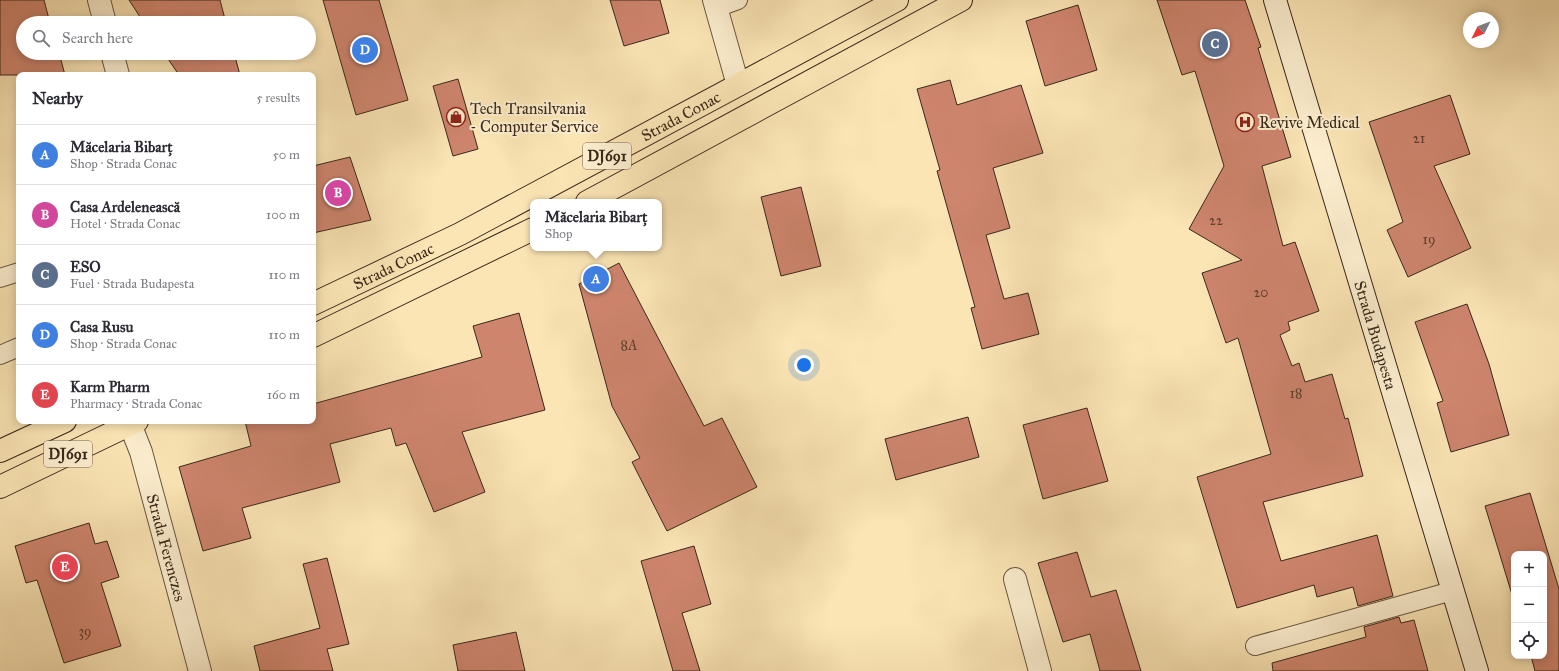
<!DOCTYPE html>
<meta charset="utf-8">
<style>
:root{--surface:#fff;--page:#f7f7f7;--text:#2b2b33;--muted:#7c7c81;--line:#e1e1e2;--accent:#1a73e8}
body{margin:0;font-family:"IM FELL Great Primer",serif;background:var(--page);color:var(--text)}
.controls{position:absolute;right:12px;bottom:12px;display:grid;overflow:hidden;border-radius:8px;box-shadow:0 2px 10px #0003}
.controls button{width:36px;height:36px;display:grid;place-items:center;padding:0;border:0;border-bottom:1px solid var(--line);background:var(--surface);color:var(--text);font:20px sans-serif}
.compass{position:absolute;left:1463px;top:12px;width:36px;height:36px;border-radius:50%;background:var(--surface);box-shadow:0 2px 10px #0003;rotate:228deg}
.you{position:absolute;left:804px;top:365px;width:14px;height:14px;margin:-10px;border:3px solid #fff;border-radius:50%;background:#1a73e8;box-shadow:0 0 0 6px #1a73e833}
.badge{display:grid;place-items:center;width:26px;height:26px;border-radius:50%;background:var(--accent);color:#fff;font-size:13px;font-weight:700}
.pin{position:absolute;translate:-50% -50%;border:2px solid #fff;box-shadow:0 1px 4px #0006}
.popup{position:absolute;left:530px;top:199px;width:132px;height:52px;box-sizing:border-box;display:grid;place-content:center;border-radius:8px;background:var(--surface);filter:drop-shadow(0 1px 3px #0005);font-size:13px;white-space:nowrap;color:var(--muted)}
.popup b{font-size:15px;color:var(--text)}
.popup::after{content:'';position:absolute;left:50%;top:100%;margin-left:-8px;border:8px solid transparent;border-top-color:var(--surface)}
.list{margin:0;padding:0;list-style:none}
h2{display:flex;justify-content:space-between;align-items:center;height:52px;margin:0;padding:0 16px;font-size:17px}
h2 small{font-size:13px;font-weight:400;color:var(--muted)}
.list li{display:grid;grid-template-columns:26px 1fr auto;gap:12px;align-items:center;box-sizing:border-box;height:60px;padding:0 16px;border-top:1px solid var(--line)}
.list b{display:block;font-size:15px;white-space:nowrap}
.list p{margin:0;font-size:13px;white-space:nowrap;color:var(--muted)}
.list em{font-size:13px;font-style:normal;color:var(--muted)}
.icon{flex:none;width:22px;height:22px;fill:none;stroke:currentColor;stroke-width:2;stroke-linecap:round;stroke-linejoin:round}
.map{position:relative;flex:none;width:1559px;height:671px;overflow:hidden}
.search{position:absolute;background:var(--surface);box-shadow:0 2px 10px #0003;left:16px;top:16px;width:300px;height:44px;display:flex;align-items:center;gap:10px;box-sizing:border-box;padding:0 14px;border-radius:22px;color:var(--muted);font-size:15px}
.panel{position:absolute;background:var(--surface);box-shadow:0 2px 10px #0003;left:16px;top:72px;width:300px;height:352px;border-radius:8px}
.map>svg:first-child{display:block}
.building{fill:#ce856e;stroke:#3a2819}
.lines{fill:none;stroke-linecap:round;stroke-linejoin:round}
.lane-casing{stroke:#6a5740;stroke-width:20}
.street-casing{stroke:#6a5740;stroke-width:24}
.secondary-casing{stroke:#3a2819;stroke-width:24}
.primary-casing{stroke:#3a2819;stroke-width:24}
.lane{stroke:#fceecf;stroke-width:18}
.street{stroke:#fceecf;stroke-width:22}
.secondary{stroke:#fceecf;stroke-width:22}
.primary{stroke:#fbe5b5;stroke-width:22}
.labels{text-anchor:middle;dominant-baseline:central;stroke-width:4;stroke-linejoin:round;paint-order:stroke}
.number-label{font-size:14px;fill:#5f3f2e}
.shield{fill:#fceecf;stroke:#746350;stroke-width:1}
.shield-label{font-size:15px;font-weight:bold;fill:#3a2819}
.poi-label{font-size:16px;fill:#3a2819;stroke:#fceecf;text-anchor:start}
.street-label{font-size:16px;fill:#3a2819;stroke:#fceecf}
</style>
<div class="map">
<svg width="1559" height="671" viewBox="0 0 1559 671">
<rect width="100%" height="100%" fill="#fbe5b5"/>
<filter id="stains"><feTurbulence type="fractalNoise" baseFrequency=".005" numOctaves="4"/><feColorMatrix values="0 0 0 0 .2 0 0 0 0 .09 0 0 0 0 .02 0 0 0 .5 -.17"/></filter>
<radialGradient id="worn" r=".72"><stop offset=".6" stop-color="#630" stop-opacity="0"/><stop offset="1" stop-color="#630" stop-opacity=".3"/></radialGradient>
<!-- building -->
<path class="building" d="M0 0H44L50 23H23V53H59L65 75H0Z
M129 0H220L226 23H144Z
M323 0H379L408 100 356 115Z
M610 0H660L669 33 624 46Z
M1157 0H1245L1261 47 1258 48 1291 157 1262 166 1283 246 1295 242 1319 311 1288 322 1290 330 1280 335 1292 366 1299 363 1305 382 1332 374 1345 419 1348 418 1363 476 1263 502 1281 561 1377 535 1393 596 1358 606 1353 587 1317 597 1314 585 1237 608 1197 477 1271 454 1238 338 1226 343 1202 273 1242 260 1189 229 1224 166 1195 71 1182 75Z
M1078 5 1097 70 1045 86 1026 21Z
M164 53H234L240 75H179Z
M458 79 478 149 453 156 433 86Z
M950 80 957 105 1021 85 1043 153 993 168 1010 228 986 235 1004 299 1028 293 1039 334 982 349 971 308 975 307 937 171 940 170 917 89Z
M1450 95 1470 154 1434 166 1471 248 1408 277 1387 230 1403 222 1369 122Z
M350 157 371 220 313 233V166Z
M801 187 821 266 781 276 761 197Z
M619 263 704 426 722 418 757 487 667 531 632 462 640 458 612 406 579 284Z
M1467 304 1489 364 1509 435 1451 452 1437 403 1443 401 1415 322Z
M519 313 545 410 462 432 485 492 434 512 406 443 396 446 391 428 330 444 340 482 242 508 251 538 203 551 179 467 251 446 245 421H313V404L482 357 473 326Z
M1087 408 1108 481 1043 499 1023 425Z
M968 417 979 457 896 480 885 439Z
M1530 493 1559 589V671H1535L1531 656H1544V554H1514V601L1485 506Z
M89 523 95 544 107 541 119 577 101 583 121 646 64 663 37 580 26 583 15 546Z
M694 546 711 604 682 613 700 671H673L641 561Z
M1077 552 1091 597 1116 590 1141 671H1100L1090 634 1063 642 1038 563Z
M327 558 349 644 327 649 333 671H260L254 646 320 628 303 564Z
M1399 617 1401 623 1414 620 1428 671H1273L1272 663 1366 637 1364 627Z
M516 632 525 671H458L453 645Z"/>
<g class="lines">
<defs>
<path id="lane" d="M716 8 738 0
M0 278 19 272
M0 355 19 347
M1255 646 1452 591"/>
<g id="street">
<path d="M99 0 105 23"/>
<path d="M714 0 738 85"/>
<path d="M112 53 118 75"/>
<path id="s1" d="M130 424 141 452 200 671"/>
<path d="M1015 579 1040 671"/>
</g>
<g id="secondary">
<path id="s2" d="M1275 0 1477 671"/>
</g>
<g id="primary">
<path d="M587 202 961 0"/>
<path id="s3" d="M313 304 460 234 897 0"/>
<path d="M313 336 533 229"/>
<path d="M0 451 65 421"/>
<path d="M0 487 137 421"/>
</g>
</defs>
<!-- lane casing -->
<use href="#lane" class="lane-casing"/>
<!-- street casing -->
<use href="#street" class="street-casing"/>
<!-- secondary casing -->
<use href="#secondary" class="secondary-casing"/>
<!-- primary casing -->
<use href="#primary" class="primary-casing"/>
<!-- lane -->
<use href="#lane" class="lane"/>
<!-- street -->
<use href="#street" class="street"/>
<!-- secondary -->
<use href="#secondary" class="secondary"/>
<!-- primary -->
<use href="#primary" class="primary"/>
</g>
<!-- icons -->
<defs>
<symbol id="shop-ring" viewBox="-11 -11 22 22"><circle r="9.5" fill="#fceecf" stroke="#8f2418" stroke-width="1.5"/><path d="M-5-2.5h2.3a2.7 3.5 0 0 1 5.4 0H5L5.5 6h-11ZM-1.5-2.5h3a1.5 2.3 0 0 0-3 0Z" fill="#8f2418"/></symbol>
<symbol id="hospital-ring" viewBox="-11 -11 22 22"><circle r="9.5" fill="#fceecf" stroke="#8f2418" stroke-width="1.5"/><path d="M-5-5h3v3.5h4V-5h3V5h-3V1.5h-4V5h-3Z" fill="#8f2418"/></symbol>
</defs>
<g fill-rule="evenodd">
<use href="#shop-ring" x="445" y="106" width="22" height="22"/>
<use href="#hospital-ring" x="1234" y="111" width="22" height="22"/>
</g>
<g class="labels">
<!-- number labels -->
<g class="number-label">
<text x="1419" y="138">21</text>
<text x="1216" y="220">22</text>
<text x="1429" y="239">19</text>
<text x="1261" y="292">20</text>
<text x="629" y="345">8A</text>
<text x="1296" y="393">18</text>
<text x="85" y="631">39</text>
</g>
<!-- shield labels -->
<g class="shield">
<rect x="583" y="143" width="48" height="26" rx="3"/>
<rect x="44" y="441" width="48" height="26" rx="3"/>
</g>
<g class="shield-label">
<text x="607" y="156">DJ691</text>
<text x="68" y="454">DJ691</text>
</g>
<!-- poi labels -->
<g class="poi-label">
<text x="470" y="108">Tech Transilvania<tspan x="470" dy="18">- Computer Service</tspan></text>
<text x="1259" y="122">Revive Medical</text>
</g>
<!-- street labels -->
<g class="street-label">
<text stroke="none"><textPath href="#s3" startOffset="413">Strada Conac</textPath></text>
<text stroke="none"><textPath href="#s3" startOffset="89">Strada Conac</textPath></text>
<text stroke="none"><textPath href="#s2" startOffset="350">Strada Budapesta</textPath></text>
<text stroke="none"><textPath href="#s1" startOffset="129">Strada Ferenczes</textPath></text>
</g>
</g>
<rect width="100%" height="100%" filter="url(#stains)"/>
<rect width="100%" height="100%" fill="url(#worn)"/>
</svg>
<div class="controls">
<button>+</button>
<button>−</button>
<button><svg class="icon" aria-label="locate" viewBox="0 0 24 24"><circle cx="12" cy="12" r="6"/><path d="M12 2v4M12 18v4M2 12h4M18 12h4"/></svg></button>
</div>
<svg class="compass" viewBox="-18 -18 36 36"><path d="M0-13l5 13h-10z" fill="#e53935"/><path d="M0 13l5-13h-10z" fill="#7c7c81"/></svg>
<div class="you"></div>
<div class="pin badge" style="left:596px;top:279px;background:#3f7fe0">A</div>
<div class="popup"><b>Măcelaria Bibarț</b>Shop</div>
<div class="pin badge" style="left:338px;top:193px;background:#d1479c">B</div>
<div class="pin badge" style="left:1215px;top:44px;background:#5c6f8a">C</div>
<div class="pin badge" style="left:365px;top:50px;background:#3f7fe0">D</div>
<div class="pin badge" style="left:65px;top:567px;background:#e0444e">E</div>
<div class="search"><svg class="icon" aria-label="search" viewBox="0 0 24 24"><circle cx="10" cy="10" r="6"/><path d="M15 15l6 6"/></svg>Search here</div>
<section class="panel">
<h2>Nearby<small>5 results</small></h2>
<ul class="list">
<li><span class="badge" style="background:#3f7fe0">A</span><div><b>Măcelaria Bibarț</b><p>Shop · Strada Conac</p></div><em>50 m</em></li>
<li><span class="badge" style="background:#d1479c">B</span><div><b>Casa Ardelenească</b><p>Hotel · Strada Conac</p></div><em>100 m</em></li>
<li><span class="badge" style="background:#5c6f8a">C</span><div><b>ESO</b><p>Fuel · Strada Budapesta</p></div><em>110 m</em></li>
<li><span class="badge" style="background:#3f7fe0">D</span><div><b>Casa Rusu</b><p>Shop · Strada Conac</p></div><em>110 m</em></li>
<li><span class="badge" style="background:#e0444e">E</span><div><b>Karm Pharm</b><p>Pharmacy · Strada Conac</p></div><em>160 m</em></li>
</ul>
</section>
</div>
